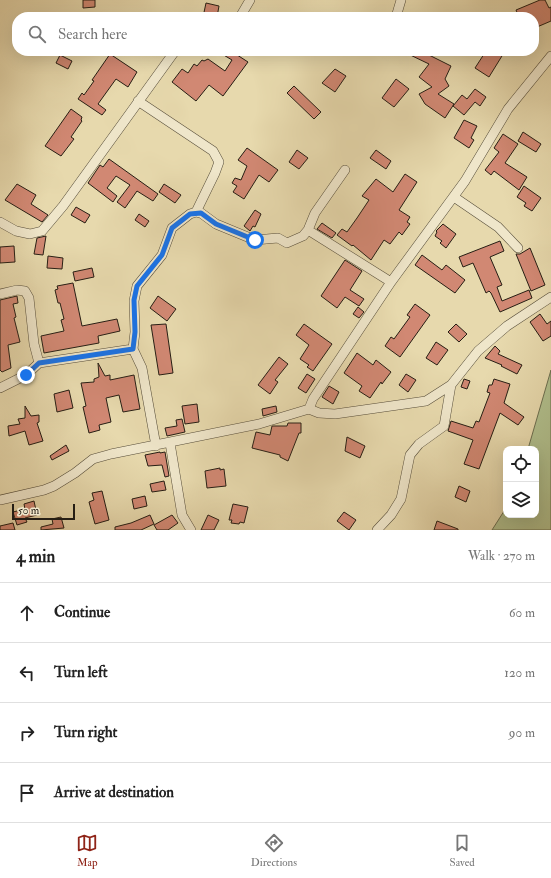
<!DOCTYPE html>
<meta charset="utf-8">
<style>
:root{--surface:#fff;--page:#f2f2f2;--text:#222;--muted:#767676;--line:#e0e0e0;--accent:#8f2418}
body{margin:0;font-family:"IM FELL Double Pica",serif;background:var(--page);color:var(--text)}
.controls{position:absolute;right:12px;bottom:12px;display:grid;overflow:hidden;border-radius:8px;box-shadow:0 4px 16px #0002}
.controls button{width:36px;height:36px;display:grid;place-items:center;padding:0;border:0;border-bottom:1px solid var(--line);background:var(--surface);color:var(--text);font:20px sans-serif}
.scale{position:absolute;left:12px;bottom:10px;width:63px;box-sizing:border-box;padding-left:4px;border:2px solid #261e14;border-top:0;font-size:11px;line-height:14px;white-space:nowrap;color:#261e14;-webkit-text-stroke:3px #efe6ca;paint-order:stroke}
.stop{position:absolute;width:12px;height:12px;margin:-9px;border:3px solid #1a73e8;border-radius:50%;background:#fff}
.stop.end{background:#1a73e8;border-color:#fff;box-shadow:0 1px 4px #0008}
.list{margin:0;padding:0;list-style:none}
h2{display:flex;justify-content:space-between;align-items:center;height:52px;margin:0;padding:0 16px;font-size:17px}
h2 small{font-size:13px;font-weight:400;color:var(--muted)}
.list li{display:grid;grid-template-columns:26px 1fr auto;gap:12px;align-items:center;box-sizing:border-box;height:60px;padding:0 16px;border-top:1px solid var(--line)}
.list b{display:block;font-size:15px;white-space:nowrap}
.list em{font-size:13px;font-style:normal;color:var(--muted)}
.icon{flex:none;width:22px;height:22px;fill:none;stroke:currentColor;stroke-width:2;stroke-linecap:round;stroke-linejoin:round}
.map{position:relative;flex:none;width:551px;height:530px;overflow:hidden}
.search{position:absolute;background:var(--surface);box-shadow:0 4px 16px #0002;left:12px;right:12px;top:12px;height:44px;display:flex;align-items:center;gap:10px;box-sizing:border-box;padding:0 14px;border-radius:16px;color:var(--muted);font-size:15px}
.sheet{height:292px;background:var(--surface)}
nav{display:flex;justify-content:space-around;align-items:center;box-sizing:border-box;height:56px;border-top:1px solid var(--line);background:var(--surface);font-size:11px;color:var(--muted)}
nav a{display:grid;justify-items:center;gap:2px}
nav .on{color:var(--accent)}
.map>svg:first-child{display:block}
.green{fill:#b1c08e;stroke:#6c6f51}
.building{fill:#d18873;stroke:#261e14}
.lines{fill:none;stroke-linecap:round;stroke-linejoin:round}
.street-casing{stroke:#564d3a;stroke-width:10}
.street{stroke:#efe6ca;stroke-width:9}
.route{stroke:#1a73e8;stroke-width:5}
</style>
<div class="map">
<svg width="551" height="530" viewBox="0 0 551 530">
<rect width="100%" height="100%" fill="#e7d9ad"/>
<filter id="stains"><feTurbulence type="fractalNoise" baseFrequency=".005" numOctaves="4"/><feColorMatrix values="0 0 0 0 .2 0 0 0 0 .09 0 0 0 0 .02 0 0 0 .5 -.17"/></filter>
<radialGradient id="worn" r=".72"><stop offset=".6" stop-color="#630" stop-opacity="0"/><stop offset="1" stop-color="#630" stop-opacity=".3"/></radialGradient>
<!-- green -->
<path class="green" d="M551 370V530H492L506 508V515H536V449H528Z"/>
<!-- building -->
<path class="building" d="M83 0H95V7L83 8Z
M540 0H545L549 8 551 7V21L537 27 531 15 526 17H519L516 10Z
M206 3 219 6 217 17H203Z
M217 51H231L248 62 223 96 209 85 196 101 172 82 182 69 188 73 194 64 197 66 202 60 204 61 208 59 225 71 232 60Z
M402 51H421L451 66 445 79 449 86 438 94 454 104 445 118 425 104 419 94 432 87 419 77 429 64Z
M486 51H505L489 77 475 68Z
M110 54 137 72 128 87 116 79 98 104 106 110 102 115 78 99 82 93 84 95 94 81 92 80Z
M60 55 72 61 68 69 56 63Z
M335 69 346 76 335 92 322 83Z
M396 79 409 89 394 107 382 98Z
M294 86 321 112 314 119 287 93Z
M475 89 486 97 480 106 475 102 464 115 453 106 462 95 467 99Z
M71 109 82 117 81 120 82 121 71 137 74 139 61 156 45 146Z
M464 120 477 126 471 138 474 140 469 148 454 138Z
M523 132 541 144 536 152 518 141Z
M503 134 518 144 505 163 527 177 519 190 494 171 491 175 485 170 499 152 494 148Z
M247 148 278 170 269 182 259 175 244 199 233 192 237 186 232 183 235 178 241 180 247 166 238 160Z
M297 150 308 158 299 169 289 162Z
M376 150 391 161 386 169 370 158Z
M109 159 158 194 153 201 137 191 125 208 117 202 130 185 116 176 107 188 117 196 113 202 88 183 100 165 103 167Z
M405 174 417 182 399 210 410 217 407 222 410 224 402 235 399 232 390 244 384 240 371 260 353 245 352 246 337 235 342 229 347 232 357 218 369 200 362 196 376 179 393 192Z
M17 184 36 195 31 204 48 215 42 222 5 200Z
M164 184 181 195 175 203 159 192Z
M524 186 541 198 532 211 524 206 526 203 517 197Z
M76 207 90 215 85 223 71 215Z
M255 210 261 214 255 227 253 226 250 231 244 226Z
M139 214 149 221 145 227 135 220Z
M322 223 336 233 332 238 317 229Z
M443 224 456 234 446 248 440 243 442 241 435 236 437 232 436 231Z
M46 236 43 255 34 254 37 238Z
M500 241 504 251 490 257 502 285 497 287 502 301 529 290 532 298 500 312 491 293 489 291 486 293 473 263 463 267 459 257Z
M14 246 15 262 0 263V247Z
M530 248 545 285 531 291 516 254H520Z
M422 255 442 270 446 265 465 280 455 293 415 265Z
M48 256 63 258 62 269 47 268Z
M345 260 362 271 350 290 364 299 359 306 345 297 337 308 321 296Z
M92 268 94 277 75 281 73 272Z
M73 283 82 326 117 319 120 331 98 336 99 343 44 353 41 336 64 331 61 320 64 319 60 303H58L55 290 58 289 57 286Z
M17 296 18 303 13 304 16 317 14 318 20 342 8 345 11 368 2 372 0 370V300Z
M158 296 176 309 167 321 150 308Z
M415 304 430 315 400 357 385 346 391 337 394 339 410 317 407 315Z
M358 307 364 312 359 318 353 314Z
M540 314 547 324 551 321V336L543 341 530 322Z
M166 324 173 373 159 375 151 325Z
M304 324 332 344 313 371 307 367 309 365 300 359 309 345 296 335Z
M456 324 467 334 459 342 448 332Z
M436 342 448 350 437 365 426 358Z
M495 346 500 351 498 354 522 365 517 374 501 366 502 365 485 358Z
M357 353 373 365 376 360 391 372 382 384 381 382 370 398 359 391 362 386 344 373Z
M279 357 288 364 275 380 278 382 270 394 258 385Z
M98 363 105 376 110 375V380L134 375 140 409 123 412 119 395 106 398 111 422 99 425 100 430 89 433 83 407 86 406 81 383 94 382V379L99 377Z
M307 374 315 379 306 393 298 388Z
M406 374 416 380 408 392 399 385Z
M464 379 470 381 467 389 461 387Z
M494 379 510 384 504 403 524 417 518 425 500 413 479 469 464 464 473 440 448 431 451 421 473 428 476 421 479 422 490 393 487 392 489 385H492Z
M329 386 339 392 333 404 322 397Z
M69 390 73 408 57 412 54 394Z
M197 404 199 422 185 424 182 406Z
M25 406 31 416 39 415V422L37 423 43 441 29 445 25 431 9 436 8 426 20 424 18 419 25 418Z
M276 406 277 412 263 416 262 409Z
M182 419 185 432 167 436 165 428 177 426 176 420Z
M288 423H301V433H299L288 461 280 457V455L252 448 256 432 270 435 272 426H287Z
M347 437 365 446 360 458 345 451Z
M66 445 69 451 52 460 50 456Z
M160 452V453L165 452 169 476 165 477 162 465 148 466 145 455Z
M220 468V470L224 469 226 486 207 488 205 471Z
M164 481 166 490 152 492 150 484Z
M459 486 470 491 466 502 455 497Z
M102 491 109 520 95 524 89 502 94 500 92 493Z
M145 496 147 506 134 509 132 499Z
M34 501 37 515 25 518 27 522 17 525 13 512 25 509 24 504Z
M233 504 248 507 244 523 240 522 239 524 231 523 232 520H229Z
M344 512 356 520 349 530 337 521Z
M150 515 154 524 141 530H115V527L131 523Z
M172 515 178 523 168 530H157L154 525Z
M208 515 219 520 214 530H201Z
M61 517 64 528 41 530V527L53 524 52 519Z
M437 521 458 529V530H434Z
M13 523 15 530H0V526Z"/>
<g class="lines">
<defs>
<path id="street" d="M240 17 250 0
M396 17 401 0
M138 101 213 151 219 162 215 173 196 212
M454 197 498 227 518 248
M0 222 16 231 30 234 42 231 63 206 175 51
M308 230 391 282
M0 294 17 290 25 291 29 298 34 344 39 363 133 349
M0 388 26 375 39 363
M309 409 313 399 391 282 465 181 508 109 551 56
M170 443 182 515 191 530
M156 446 142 368 133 349 135 332 134 301 137 286 162 255 172 228 190 214 196 212 201 213 216 224 255 240 278 238 287 243 303 236 308 230 315 213 345 170
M0 500 44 490 54 486 75 473 93 459 111 454 259 424 309 409 319 413 335 414 426 401 451 385 478 351 507 326 551 297
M377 530 391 515 401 499 410 455 419 444 444 426 451 385"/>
</defs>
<!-- street casing -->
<use href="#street" class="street-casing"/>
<!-- street -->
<use href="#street" class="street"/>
</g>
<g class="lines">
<!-- route -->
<path class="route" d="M26 375 39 363 133 349 135 332 134 300 137 286 162 255 172 228 190 214 201 213 216 224 255 240"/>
</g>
<rect width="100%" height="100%" filter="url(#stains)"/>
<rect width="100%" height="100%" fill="url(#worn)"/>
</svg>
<div class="controls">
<button><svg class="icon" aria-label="locate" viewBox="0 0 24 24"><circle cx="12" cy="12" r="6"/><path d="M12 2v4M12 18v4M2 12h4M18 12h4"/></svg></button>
<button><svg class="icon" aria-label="layers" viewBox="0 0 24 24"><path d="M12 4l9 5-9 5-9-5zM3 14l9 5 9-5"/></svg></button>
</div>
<div class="scale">50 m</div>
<div class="stop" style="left:255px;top:240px"></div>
<div class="stop end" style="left:26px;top:375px"></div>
<div class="search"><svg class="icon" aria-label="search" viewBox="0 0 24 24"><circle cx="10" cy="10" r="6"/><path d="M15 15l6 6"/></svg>Search here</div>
</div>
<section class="sheet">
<h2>4 min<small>Walk · 270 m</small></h2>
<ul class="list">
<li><svg class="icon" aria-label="ahead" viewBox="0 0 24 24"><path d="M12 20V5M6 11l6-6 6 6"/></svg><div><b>Continue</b></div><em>60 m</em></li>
<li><svg class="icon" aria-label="left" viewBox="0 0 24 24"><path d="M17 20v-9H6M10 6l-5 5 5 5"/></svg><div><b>Turn left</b></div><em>120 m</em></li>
<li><svg class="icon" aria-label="right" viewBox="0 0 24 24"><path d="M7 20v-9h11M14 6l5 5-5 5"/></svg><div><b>Turn right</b></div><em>90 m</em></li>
<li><svg class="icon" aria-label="arrive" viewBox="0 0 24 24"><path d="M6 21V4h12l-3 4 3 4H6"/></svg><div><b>Arrive at destination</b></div></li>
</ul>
</section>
<nav>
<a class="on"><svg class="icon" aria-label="map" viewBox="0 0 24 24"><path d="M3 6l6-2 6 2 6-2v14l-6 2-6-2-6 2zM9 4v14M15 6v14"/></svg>Map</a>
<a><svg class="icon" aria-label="directions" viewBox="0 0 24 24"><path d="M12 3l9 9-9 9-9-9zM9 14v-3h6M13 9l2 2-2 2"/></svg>Directions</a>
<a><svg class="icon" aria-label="saved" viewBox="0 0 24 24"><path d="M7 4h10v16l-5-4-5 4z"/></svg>Saved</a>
</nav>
